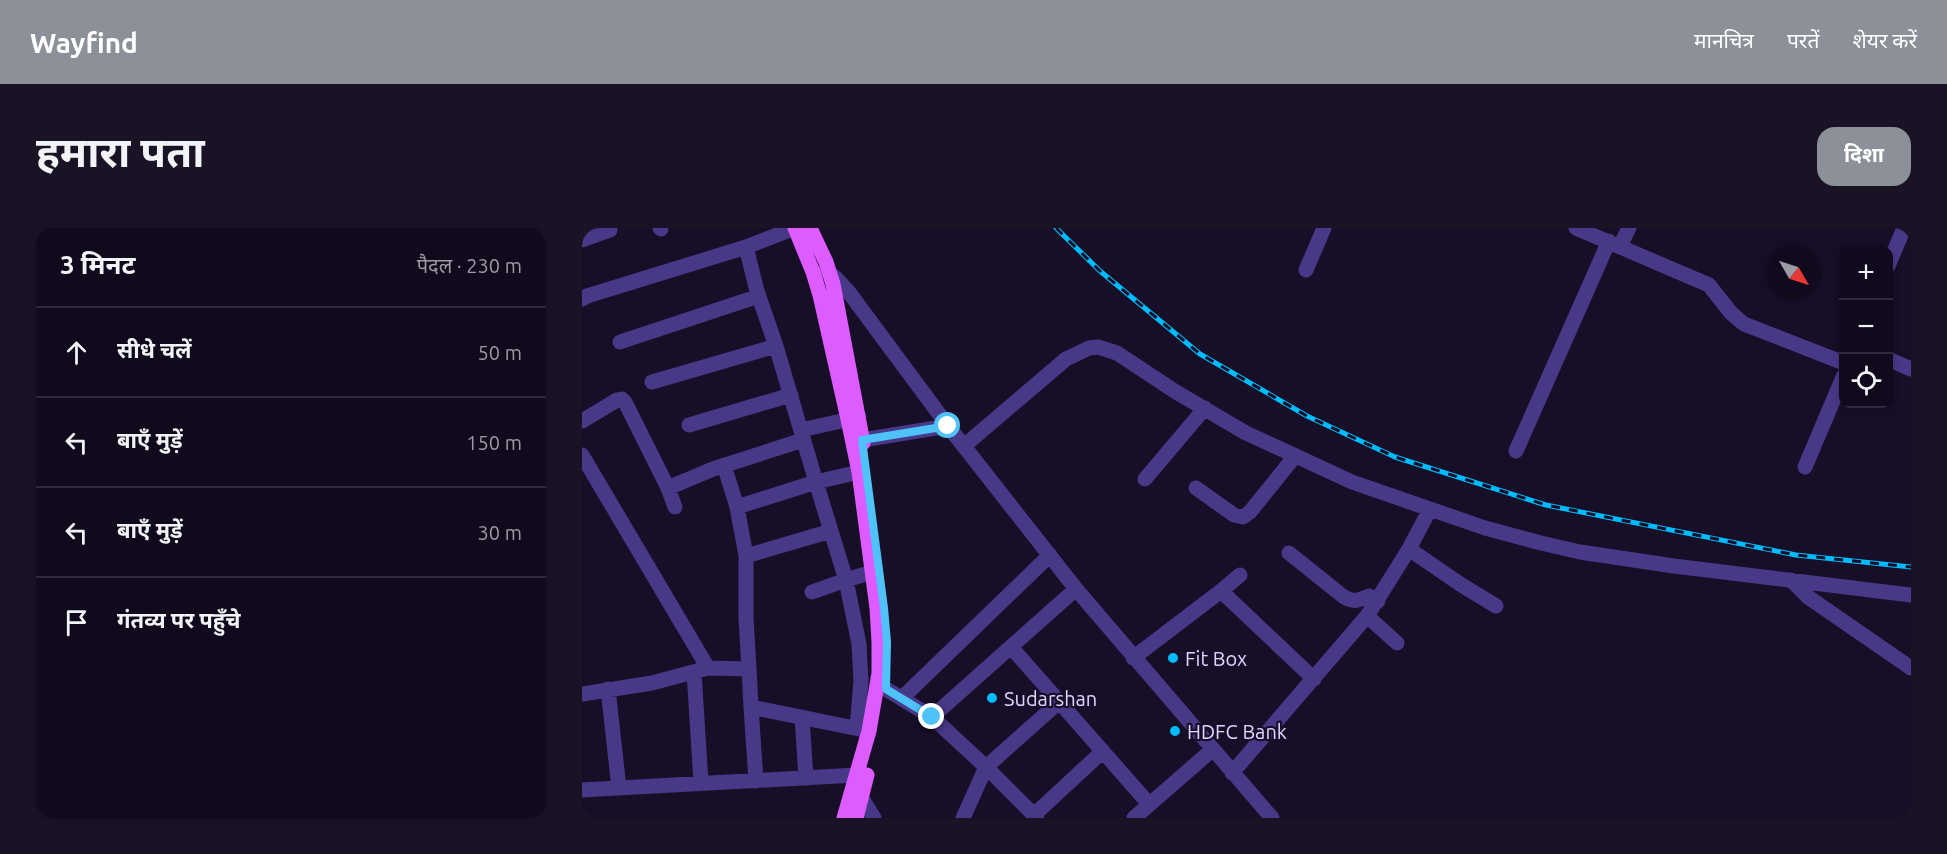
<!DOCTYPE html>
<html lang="hi">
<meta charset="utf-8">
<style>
:root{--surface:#110a1d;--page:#1a1326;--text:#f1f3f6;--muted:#9c9aa4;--line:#302b3b;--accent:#8c9099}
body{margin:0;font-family:Ubuntu,"Noto Sans Devanagari",sans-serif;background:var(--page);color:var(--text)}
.controls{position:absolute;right:18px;top:18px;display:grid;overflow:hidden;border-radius:12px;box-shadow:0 3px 9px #0003}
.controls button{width:54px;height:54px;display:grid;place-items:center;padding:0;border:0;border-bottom:2px solid var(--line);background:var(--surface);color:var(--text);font:30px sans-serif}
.compass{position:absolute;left:1185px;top:18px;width:54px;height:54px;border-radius:50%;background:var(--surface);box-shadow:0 3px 9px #0003;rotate:129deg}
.stop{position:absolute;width:18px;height:18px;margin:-14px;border:4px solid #4fc3f7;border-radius:50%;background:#fff}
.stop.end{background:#4fc3f7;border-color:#fff;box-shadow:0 2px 6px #0008}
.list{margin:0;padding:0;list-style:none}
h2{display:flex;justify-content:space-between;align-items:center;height:78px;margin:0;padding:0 24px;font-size:26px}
h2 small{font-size:20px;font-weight:400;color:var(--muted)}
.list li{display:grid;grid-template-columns:39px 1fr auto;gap:18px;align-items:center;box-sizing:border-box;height:90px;padding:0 24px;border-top:2px solid var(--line)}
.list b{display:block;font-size:22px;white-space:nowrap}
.list em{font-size:20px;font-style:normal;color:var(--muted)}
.icon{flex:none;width:33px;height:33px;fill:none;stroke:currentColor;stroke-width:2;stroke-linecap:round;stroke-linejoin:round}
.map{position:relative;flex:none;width:1329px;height:590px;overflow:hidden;border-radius:18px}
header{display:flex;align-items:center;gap:36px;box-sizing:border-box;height:84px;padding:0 30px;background:var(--accent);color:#fff}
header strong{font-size:28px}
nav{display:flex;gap:33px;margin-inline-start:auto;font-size:21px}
.intro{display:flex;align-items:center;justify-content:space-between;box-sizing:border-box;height:144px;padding:0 36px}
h1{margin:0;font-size:42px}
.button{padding:15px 27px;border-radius:18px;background:var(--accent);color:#fff;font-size:21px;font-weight:700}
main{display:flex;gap:36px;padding:0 36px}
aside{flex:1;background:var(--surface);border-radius:18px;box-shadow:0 3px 9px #0003}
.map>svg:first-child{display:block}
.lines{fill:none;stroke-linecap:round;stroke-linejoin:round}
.minor{stroke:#483888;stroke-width:15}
.major{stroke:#dd5bff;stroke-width:15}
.rail-casing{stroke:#00bcff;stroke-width:5}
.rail{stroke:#170e27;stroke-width:3;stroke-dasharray:9;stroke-linecap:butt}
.route{stroke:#4fc3f7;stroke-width:8}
.poi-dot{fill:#00bcff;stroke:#170e27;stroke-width:2}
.labels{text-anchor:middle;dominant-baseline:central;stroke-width:4.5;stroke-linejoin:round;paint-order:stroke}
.poi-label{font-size:20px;fill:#e0d4ff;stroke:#170e27;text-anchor:start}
</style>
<header>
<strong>Wayfind</strong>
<nav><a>मानचित्र</a><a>परतें</a><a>शेयर करें</a></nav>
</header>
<div class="intro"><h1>हमारा पता</h1><a class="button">दिशा</a></div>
<main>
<aside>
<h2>3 मिनट<small>पैदल · 230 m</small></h2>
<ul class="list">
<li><svg class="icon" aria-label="ahead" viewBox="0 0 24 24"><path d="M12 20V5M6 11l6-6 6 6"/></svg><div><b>सीधे चलें</b></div><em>50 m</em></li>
<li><svg class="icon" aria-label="left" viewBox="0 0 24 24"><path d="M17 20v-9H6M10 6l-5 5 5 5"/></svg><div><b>बाएँ मुड़ें</b></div><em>150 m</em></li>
<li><svg class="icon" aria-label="left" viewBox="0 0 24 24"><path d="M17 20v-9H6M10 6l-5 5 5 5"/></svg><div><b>बाएँ मुड़ें</b></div><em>30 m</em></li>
<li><svg class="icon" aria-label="arrive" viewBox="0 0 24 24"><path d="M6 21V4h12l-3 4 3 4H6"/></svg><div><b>गंतव्य पर पहुँचे</b></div></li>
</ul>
</aside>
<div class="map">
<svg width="1329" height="590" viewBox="0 0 1329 590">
<rect width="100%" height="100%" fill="#170e27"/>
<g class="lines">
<!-- minor -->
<path class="minor" d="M78 0 79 1
M994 0 1127 57 1149 85 1162 96 1262 135
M0 12 28 2
M1038 18 1047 0
M164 19 175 63 194 118 234 254 277 244
M1306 38 1322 0
M243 42 254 50 266 63 366 198 494 361 690 590
M724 42 742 0
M0 71 5 68 164 19 213 0
M38 114 177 68
M1306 131 1329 141
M70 154 194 118
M0 193 35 172 40 171 43 174 86 260 93 279
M107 197 209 167
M219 202 277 189
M280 212 366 198
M382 218 484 131 507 120 516 119 535 125 594 164 664 205 770 254 903 300 959 315 998 324 1092 338 1329 367
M934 223 1027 13
M0 227 126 440 167 441 169 479 287 503
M142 237 155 279 164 328
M1223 239 1262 147
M563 251 623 180
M86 260 131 241 221 212
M614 260 652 287 661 289 668 284 713 228
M155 279 234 254 249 303 164 328V390L167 441
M249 303 264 352 290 344
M827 321 878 356 914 378
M707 325 762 369C773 375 776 372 787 368L796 373
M658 347 639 363 732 451
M1209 352 1226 369 1329 440
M230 364 264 352 277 416 279 453 275 500
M785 388 815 415
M429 419 567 576
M551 430 639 363
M112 444 119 555
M26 461 37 560
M304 461 350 489 404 539 455 590
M0 466 70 455 126 440
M320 470 468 327
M169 479 174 553
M220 489 224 550
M350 489 494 361
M650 545 785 388 827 321 848 281
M0 562 274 547 284 548
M272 568 279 569 292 590
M453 586 521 523
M381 590 404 539 477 474
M552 590 630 522"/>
<!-- major -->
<path class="major" d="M213 0 231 44 238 67 266 191 277 244 295 380 297 414V445L287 503 262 590
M228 0 244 34 251 56 281 215
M274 590 285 547"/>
<defs>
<path id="rail" d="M474 0 518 43 618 126 725 188 813 229 964 277 1214 327 1329 339"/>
</defs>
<!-- rail casing -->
<use href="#rail" class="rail-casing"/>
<!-- rail -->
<use href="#rail" class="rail"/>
</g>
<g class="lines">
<!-- route -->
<path class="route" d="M350 489 304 461 305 414 302 380 280 212 366 198"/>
</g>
<!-- markers -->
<g class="poi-dot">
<circle cx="591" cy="430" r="6"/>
<circle cx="410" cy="470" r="6"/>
<circle cx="593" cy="503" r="6"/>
</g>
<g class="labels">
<!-- poi labels -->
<g class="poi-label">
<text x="603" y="430">Fit Box</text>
<text x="422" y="470">Sudarshan</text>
<text x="605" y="503">HDFC Bank</text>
</g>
</g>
</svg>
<div class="controls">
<button>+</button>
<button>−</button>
<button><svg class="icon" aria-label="locate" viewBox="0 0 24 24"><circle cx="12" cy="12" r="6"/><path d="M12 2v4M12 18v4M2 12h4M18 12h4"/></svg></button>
</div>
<svg class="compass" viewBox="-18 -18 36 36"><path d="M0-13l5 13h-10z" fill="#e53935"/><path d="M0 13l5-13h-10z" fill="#9c9aa4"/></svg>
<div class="stop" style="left:366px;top:198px"></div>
<div class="stop end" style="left:350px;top:489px"></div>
</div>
</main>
